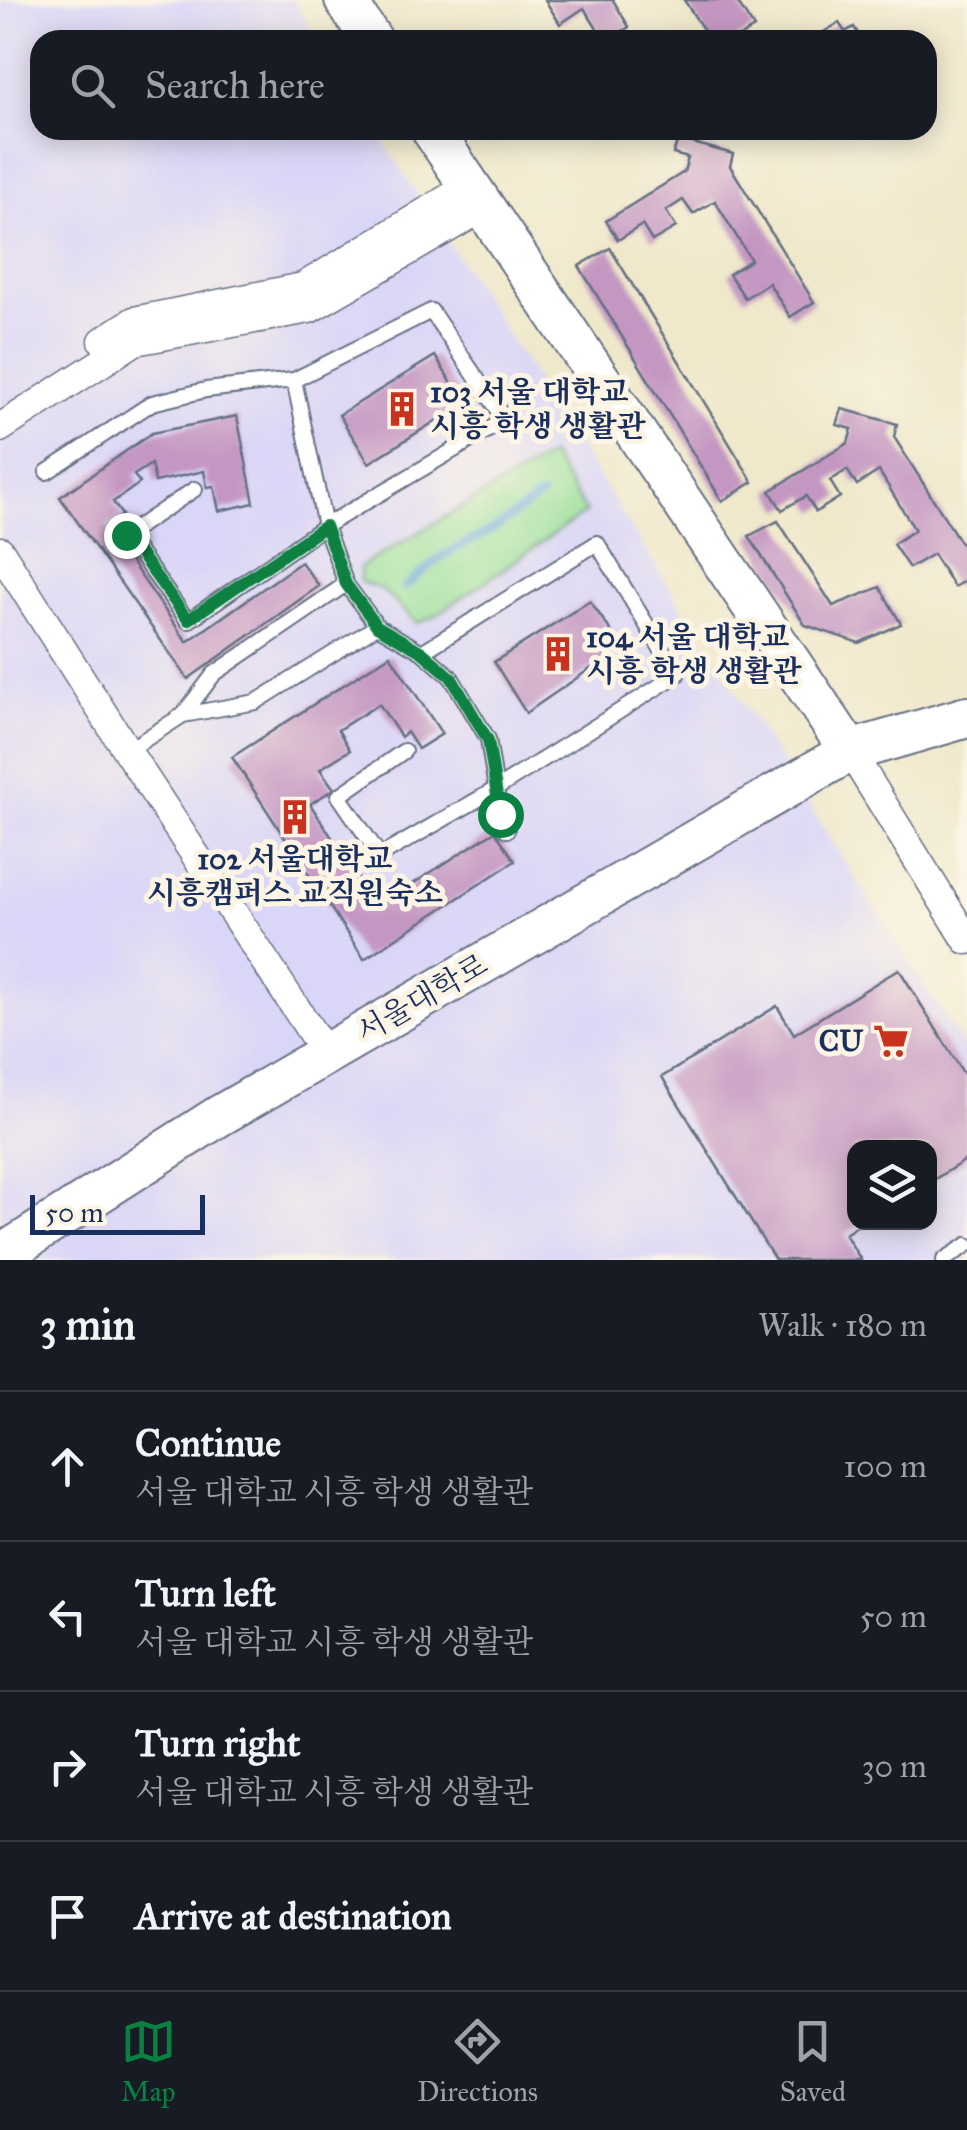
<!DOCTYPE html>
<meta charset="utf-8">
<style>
:root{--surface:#171b24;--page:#20242c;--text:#f1f3f6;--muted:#9ea1a6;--line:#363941;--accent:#0b8043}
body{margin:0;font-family:"IM FELL Great Primer","Noto Serif KR",serif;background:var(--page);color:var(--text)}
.controls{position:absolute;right:30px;bottom:30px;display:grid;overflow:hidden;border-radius:20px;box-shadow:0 5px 25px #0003}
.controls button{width:90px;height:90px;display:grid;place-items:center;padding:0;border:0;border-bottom:2px solid var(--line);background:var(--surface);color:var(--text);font:50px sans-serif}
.scale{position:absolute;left:30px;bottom:25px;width:175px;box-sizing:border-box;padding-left:10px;border:5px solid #1b2f5e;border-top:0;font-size:28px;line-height:35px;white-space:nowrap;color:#1b2f5e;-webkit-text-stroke:8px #fcf5e5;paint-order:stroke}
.stop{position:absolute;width:30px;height:30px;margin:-22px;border:8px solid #0b8043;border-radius:50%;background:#fff}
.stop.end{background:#0b8043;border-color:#fff;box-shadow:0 2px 10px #0008}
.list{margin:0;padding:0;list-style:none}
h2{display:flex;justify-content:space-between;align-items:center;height:130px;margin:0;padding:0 40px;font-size:42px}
h2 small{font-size:32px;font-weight:400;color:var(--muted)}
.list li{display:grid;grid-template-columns:65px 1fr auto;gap:30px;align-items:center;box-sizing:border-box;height:150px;padding:0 40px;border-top:2px solid var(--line)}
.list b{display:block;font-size:38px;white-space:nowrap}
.list p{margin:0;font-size:32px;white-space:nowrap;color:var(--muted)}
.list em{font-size:32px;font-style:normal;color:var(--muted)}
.icon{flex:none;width:55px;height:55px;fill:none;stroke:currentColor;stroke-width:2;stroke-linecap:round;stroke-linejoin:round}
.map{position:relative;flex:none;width:967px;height:1260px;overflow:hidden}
.search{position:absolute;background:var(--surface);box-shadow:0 5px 25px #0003;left:30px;right:30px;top:30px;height:110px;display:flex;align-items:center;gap:25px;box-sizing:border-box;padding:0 35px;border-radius:30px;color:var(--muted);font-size:38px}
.sheet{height:730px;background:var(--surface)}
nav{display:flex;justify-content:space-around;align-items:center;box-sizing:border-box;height:140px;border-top:2px solid var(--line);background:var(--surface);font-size:28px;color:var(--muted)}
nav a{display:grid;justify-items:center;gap:5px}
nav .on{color:var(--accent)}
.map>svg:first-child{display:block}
.built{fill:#dad6f7;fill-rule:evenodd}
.green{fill:#98df9a;stroke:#5a877c;stroke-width:2.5}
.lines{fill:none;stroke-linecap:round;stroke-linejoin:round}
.stream{stroke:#6aa9dd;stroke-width:8}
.building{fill:#c497c2}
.lane-casing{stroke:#657084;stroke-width:18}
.street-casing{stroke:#657084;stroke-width:31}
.secondary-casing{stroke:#657084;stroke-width:44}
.lane{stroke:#fff;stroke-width:14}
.street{stroke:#fff;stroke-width:28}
.secondary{stroke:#fff;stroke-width:40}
.route{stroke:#0b8043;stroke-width:12}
.labels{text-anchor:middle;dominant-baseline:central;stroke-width:10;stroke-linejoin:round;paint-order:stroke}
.poi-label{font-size:30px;font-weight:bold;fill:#1b2f5e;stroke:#fcf5e5;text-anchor:start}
.street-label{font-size:30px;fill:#1b2f5e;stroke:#fcf5e5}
</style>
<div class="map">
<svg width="967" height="1260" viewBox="0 0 967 1260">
<rect width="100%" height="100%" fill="#fcf5e5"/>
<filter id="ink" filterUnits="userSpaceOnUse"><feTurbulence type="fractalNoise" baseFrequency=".01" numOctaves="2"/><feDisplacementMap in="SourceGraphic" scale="20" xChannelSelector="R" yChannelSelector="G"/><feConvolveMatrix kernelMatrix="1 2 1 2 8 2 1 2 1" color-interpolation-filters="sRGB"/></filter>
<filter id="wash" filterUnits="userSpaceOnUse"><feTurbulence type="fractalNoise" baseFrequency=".0048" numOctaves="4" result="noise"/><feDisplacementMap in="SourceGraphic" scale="40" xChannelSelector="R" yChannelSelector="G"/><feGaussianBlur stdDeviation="2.25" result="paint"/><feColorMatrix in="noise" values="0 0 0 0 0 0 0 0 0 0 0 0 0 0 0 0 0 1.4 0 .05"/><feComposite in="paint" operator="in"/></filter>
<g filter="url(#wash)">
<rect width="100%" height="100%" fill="#efe8cb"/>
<!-- built -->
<path class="built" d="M0 0H293L318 40H40V130H376L967 1052V1260H0ZM854 1148H930V1222H854Z"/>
<!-- green -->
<path class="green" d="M550 455 586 512 434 617 417 623 381 589 360 582V567Z"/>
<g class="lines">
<!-- stream -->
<path class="stream" d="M405 587 443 555 494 529 541 496"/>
</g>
<g id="blocks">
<!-- building -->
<path class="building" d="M545 0H613L629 27 608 40H604L584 8 560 24Z
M684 0H736L754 28 734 40H710Z
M839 23 845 32 854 27 862 40H810Z
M678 139 733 154 730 166 814 302 790 317 769 283 745 298 729 274 751 260 715 201 693 214 683 200 666 211 676 227 652 241 642 225 618 240 606 221 684 172 688 158 673 154Z
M610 248 753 482 722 501 579 266Z
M435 356 464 403 369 463 339 415Z
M842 409 897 424 894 437 967 553V579L954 587 933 554 909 568 893 544 915 530 879 471 857 485 847 470 830 481 840 497 816 512 806 496 782 510 770 491 848 443 852 429 837 425Z
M237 416 254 503 219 511 214 486 207 487 204 471 155 482 151 464 134 475 140 483 113 502 122 515 106 526 187 642 301 562 319 586 188 679 60 497 152 433Z
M778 521 833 606 880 587 901 624 859 643 805 625 749 536Z
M590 601 622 647 526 713 494 662Z
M390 655 442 734 418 749 407 732 401 737 379 704 338 730 350 750 320 769 334 789 310 804 377 907 495 831 515 861 364 959 232 757Z
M899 969 967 1079V1159L930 1182V1148H854V1222H863L845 1234 861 1260H775L662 1077 777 1006 794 1034Z"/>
</g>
</g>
<g filter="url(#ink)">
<use href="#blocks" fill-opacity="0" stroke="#657084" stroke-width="2.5"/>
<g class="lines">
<defs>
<path id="lane" d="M294 380 325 526 346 584 377 626 422 652 451 677 488 739 500 814 507 830
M47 472 152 403 206 390 294 380 431 311 505 420 325 526 188 621 126 535 195 489
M183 715 256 702 377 626
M127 751 183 715 214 674 346 584
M404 751 339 796 380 856 496 789 677 675 597 543 422 652
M944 1260 967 1245"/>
<path id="street" d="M103 341 134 321 303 287 469 186
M0 428 135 341 309 309 484 207
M0 551 127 751 326 1054
M850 751 967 940"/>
<path id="secondary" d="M345 0 372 40
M432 130 850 751
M0 1256 219 1116 850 751 967 717"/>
</defs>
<!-- lane casing -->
<use href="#lane" class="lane-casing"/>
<!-- street casing -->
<use href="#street" class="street-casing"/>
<!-- secondary casing -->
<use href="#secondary" class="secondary-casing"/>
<!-- lane -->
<use href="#lane" class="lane"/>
<!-- street -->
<use href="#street" class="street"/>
<!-- secondary -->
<use href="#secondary" class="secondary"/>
</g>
</g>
<g class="lines" filter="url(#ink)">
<!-- route -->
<path class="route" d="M126 535 188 620 325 526 346 584 377 626 422 652 451 677 488 740 500 814"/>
</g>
<!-- icons -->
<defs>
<symbol id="building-bare" viewBox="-9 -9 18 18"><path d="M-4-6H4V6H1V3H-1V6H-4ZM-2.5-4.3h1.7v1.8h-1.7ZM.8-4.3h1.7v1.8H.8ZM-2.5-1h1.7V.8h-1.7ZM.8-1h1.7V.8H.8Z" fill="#c8321e" stroke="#fcf5e5" stroke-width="2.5" paint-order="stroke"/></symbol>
<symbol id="supermarket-bare" viewBox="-9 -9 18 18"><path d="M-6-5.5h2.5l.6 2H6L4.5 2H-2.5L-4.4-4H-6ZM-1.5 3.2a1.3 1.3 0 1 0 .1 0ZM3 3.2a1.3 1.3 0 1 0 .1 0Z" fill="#c8321e" stroke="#fcf5e5" stroke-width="2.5" paint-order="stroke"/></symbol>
</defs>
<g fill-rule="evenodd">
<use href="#building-bare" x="377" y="384" width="50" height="50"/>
<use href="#building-bare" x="533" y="629" width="50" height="50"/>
<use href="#building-bare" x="270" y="792" width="50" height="50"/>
<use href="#supermarket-bare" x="866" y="1016" width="50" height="50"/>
</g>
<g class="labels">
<!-- poi labels -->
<g class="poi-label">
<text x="430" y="392">103 서울 대학교<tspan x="430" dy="34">시흥 학생 생활관</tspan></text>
<text x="586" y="637">104 서울 대학교<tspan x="586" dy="34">시흥 학생 생활관</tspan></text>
<text x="295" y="859" text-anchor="middle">102 서울대학교<tspan x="295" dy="34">시흥캠퍼스 교직원숙소</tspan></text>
<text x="863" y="1041" text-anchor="end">CU</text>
</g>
<!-- street labels -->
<g class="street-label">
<text transform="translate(422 998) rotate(-30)">서울대학로</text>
</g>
</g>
</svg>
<div class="controls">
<button><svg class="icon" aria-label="layers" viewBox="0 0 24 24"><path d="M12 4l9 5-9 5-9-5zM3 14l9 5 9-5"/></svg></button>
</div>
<div class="scale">50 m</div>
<div class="stop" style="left:500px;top:814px"></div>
<div class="stop end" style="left:126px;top:535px"></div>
<div class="search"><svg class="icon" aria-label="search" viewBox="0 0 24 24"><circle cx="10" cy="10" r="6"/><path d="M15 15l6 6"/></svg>Search here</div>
</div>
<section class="sheet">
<h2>3 min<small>Walk · 180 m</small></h2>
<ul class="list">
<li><svg class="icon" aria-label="ahead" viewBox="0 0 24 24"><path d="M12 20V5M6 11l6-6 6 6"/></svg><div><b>Continue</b><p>서울 대학교 시흥 학생 생활관</p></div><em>100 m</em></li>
<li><svg class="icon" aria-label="left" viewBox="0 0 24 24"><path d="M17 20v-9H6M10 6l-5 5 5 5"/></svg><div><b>Turn left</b><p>서울 대학교 시흥 학생 생활관</p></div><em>50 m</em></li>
<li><svg class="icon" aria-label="right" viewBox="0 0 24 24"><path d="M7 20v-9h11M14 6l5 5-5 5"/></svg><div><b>Turn right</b><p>서울 대학교 시흥 학생 생활관</p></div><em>30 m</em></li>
<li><svg class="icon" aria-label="arrive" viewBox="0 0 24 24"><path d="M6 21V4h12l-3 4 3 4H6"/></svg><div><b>Arrive at destination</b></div></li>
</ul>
</section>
<nav>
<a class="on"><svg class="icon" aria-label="map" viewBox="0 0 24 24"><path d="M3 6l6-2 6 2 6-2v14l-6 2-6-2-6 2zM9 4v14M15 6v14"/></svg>Map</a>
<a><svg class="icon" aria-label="directions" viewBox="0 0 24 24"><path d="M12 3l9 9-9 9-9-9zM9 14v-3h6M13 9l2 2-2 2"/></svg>Directions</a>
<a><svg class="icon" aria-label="saved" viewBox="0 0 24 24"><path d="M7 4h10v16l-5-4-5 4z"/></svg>Saved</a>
</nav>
